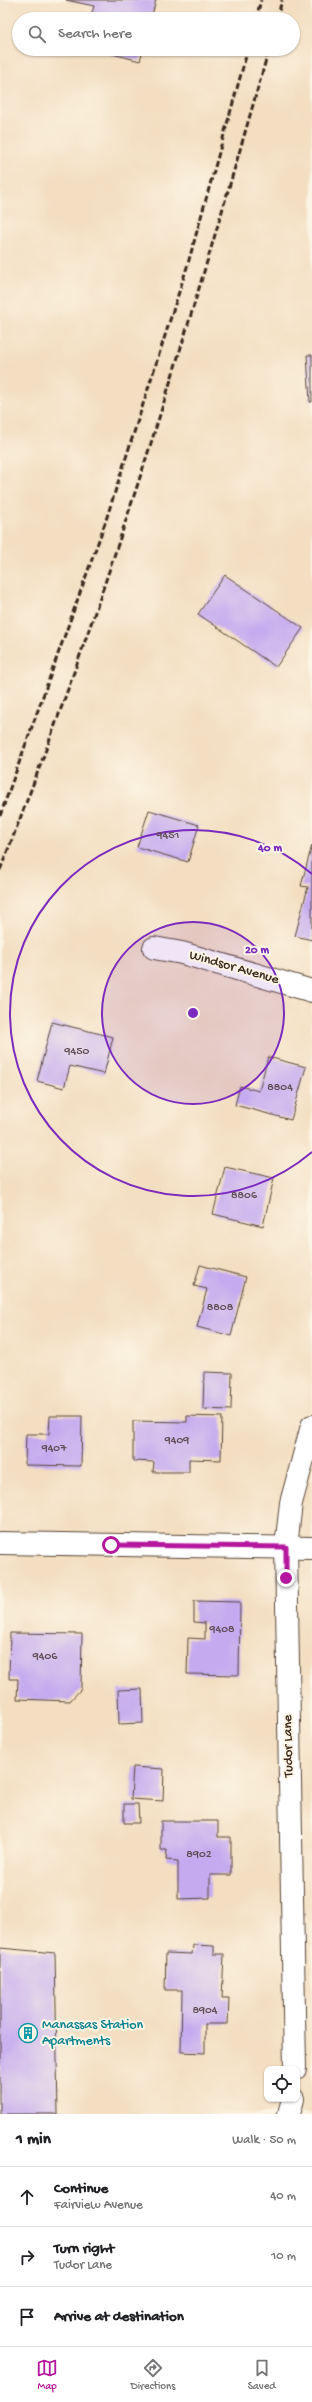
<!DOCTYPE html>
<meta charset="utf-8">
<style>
:root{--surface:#fff;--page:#f6f6f6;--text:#202124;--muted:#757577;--line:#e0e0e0;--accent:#b5179e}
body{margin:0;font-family:"Gochi Hand",sans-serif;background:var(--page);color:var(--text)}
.controls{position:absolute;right:12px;bottom:12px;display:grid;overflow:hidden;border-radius:8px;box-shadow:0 1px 3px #0004}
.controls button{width:36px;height:36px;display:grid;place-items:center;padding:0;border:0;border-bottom:1px solid var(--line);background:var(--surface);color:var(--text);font:20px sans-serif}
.stop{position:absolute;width:12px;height:12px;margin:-9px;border:3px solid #b5179e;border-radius:50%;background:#fff}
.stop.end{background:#b5179e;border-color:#fff;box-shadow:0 1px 4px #0008}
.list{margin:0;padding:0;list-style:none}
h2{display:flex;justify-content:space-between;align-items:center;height:52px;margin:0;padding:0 16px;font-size:17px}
h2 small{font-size:13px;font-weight:400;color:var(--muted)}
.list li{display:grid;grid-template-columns:26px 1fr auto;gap:12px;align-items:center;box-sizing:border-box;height:60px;padding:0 16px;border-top:1px solid var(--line)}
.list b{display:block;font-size:15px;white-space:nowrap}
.list p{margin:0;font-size:13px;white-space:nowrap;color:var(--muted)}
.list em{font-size:13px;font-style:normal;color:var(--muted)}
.icon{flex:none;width:22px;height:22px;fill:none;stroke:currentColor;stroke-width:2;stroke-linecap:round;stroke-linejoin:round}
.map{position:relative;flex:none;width:312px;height:2114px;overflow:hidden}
.search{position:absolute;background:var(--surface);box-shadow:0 1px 3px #0004;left:12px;right:12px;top:12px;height:44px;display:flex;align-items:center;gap:10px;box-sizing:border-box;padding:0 14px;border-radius:22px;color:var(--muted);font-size:15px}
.sheet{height:232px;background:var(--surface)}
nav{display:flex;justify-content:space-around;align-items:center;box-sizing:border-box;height:56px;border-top:1px solid var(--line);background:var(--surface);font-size:11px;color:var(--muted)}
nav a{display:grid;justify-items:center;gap:2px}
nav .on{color:var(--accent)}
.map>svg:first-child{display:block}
.building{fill:#c5aaef}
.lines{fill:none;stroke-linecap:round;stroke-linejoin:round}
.minor-casing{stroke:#574536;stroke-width:24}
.tertiary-casing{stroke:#574536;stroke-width:24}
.secondary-casing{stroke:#574536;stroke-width:24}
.minor{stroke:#fff;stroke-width:22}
.tertiary{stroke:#fff;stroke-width:22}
.secondary{stroke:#fff;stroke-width:22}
.rail{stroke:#3b2a1e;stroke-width:3;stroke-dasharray:6 3;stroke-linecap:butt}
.route{stroke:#b5179e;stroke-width:5}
.ring{fill:none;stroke:#7b2cbf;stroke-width:2}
.labels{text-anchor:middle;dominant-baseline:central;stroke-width:4;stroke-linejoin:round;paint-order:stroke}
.number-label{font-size:12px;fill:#5e4a52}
.street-label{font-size:14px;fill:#3b2a1e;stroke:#fcf5e5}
.culture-label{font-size:14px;fill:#0d838f;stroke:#fcf5e5;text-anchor:start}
.centre{fill:#7b2cbf;stroke:#fcf5e5;stroke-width:2}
.ring-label{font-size:12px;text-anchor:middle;font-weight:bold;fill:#7b2cbf;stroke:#fcf5e5;stroke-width:4;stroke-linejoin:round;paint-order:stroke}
</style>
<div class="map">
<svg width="312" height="2114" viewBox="0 0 312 2114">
<rect width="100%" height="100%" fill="#fcf5e5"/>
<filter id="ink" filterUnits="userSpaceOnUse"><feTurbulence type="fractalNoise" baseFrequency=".025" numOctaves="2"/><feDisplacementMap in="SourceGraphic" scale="8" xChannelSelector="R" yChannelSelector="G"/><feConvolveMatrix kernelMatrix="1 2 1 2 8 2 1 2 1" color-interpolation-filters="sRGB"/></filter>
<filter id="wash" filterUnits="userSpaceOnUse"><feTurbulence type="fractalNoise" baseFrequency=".012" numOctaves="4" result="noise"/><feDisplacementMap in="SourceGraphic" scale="16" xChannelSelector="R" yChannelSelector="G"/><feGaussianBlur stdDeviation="0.9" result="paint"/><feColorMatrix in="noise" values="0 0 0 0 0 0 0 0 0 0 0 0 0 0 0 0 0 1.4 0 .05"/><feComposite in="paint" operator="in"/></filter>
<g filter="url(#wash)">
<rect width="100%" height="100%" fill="#f3dec1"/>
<g id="blocks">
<!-- building -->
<path class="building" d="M66 0H156L151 19H90L94 6Z
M93 49H143L140 61Z
M307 355H312V402H310Z
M225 575 303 628 276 667 198 614Z
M149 810 199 825 188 862 137 847Z
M312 845V940L295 936 308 887 301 886Z
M52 1022 113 1037 104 1074 70 1066 64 1088 37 1081Z
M268 1057 306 1067 291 1120 235 1105 240 1086 259 1091Z
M225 1167 274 1178 263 1226 213 1214Z
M200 1265 246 1277 231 1336 197 1327 207 1289 194 1286Z
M204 1372 232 1373 231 1410 203 1409Z
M50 1416H82L81 1466 25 1465 26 1434H49Z
M187 1416 222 1417 221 1460 189 1459V1472H153L154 1462 133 1461V1421L187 1422Z
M194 1601 240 1602 239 1675 187 1674 188 1638 205 1639V1623L194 1622Z
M10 1633 82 1634 81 1689 70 1701 17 1699 18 1679H9Z
M142 1689 143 1723 119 1724 118 1690Z
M133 1767 164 1769 163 1801 131 1799Z
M124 1804H138L139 1823H124Z
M161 1821H218V1837H231V1875H210V1898L178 1899V1861L166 1860 167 1850H161Z
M193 1945 214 1946V1954H224L222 1998H229L228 2024H205V2053L181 2052 182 1990H165L166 1953 192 1954Z
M0 1948 55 1953 58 2114H0Z"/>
</g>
</g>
<g filter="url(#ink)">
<use href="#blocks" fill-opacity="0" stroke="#574536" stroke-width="1"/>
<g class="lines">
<defs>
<path id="minor" d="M154 948 182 953 312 991
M286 1547 291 1503 312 1426"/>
<path id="tertiary" d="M286 1547 295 2069
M289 2114 293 2099"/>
<path id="secondary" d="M0 1543 312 1548"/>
</defs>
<!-- minor casing -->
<use href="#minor" class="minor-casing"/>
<!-- tertiary casing -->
<use href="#tertiary" class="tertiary-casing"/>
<!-- secondary casing -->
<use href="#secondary" class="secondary-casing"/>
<!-- minor -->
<use href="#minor" class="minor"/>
<!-- tertiary -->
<use href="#tertiary" class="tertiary"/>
<!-- secondary -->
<use href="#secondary" class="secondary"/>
<!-- rail -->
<path class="rail" d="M256 19 261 0
M277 19 282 0
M0 816 105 523 187 267 248 49
M0 870C106 602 190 326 269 49"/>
</g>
</g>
<g class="lines" filter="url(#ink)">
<!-- route -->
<path class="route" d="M111 1545 286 1547V1578"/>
</g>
<!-- distance rings -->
<circle cx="193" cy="1013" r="91" fill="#7b2cbf" fill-opacity=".12"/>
<g class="ring">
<circle cx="193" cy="1013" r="91"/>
<path d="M312 1152A183 183 0 1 1 312 874"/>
</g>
<!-- icons -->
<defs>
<symbol id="building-ring" viewBox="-11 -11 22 22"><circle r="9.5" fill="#fcf5e5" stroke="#0f9aa8" stroke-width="1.5"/><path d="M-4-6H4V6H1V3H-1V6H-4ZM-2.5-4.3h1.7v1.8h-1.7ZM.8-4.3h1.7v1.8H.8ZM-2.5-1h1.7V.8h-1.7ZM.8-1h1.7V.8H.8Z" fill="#0f9aa8"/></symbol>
</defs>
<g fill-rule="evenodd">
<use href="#building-ring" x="17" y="2022" width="22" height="22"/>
</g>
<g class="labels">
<!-- number labels -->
<g class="number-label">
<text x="168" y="836">9451</text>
<text x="77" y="1052">9450</text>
<text x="280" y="1088">8804</text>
<text x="244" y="1196">8806</text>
<text x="220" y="1308">8808</text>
<text x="177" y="1441">9409</text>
<text x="54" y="1449">9407</text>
<text x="222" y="1630">9408</text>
<text x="45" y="1657">9406</text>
<text x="199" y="1855">8902</text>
<text x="205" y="2011">8904</text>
</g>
<!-- street labels -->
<g class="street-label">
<text transform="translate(234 968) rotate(16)">Windsor Avenue</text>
<text transform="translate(289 1746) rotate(-91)">Tudor Lane</text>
</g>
<!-- culture labels -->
<g class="culture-label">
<text x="42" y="2025">Manassas Station<tspan x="42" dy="16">Apartments</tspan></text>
</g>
</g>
<circle cx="193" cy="1013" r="6" class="centre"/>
<g class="ring-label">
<text x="270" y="851">40 m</text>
<text x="257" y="953">20 m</text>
</g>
</svg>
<div class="controls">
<button><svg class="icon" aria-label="locate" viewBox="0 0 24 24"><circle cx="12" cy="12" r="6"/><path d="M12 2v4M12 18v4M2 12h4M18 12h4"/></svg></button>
</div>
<div class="stop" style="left:111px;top:1545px"></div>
<div class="stop end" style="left:286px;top:1578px"></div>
<div class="search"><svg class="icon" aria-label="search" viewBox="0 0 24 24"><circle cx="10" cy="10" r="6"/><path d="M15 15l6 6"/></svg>Search here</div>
</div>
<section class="sheet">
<h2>1 min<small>Walk · 50 m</small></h2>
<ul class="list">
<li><svg class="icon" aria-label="ahead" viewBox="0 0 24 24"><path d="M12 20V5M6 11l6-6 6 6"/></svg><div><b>Continue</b><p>Fairview Avenue</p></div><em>40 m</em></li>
<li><svg class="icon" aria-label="right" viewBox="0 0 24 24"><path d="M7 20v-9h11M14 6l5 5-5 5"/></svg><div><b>Turn right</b><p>Tudor Lane</p></div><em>10 m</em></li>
<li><svg class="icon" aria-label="arrive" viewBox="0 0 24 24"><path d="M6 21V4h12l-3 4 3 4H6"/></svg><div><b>Arrive at destination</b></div></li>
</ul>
</section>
<nav>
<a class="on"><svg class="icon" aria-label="map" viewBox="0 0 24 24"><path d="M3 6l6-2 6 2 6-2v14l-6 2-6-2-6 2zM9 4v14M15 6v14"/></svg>Map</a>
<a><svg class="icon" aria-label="directions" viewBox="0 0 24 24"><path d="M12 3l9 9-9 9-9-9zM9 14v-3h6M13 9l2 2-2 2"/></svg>Directions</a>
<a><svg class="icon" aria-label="saved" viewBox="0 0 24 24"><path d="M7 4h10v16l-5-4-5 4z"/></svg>Saved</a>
</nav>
